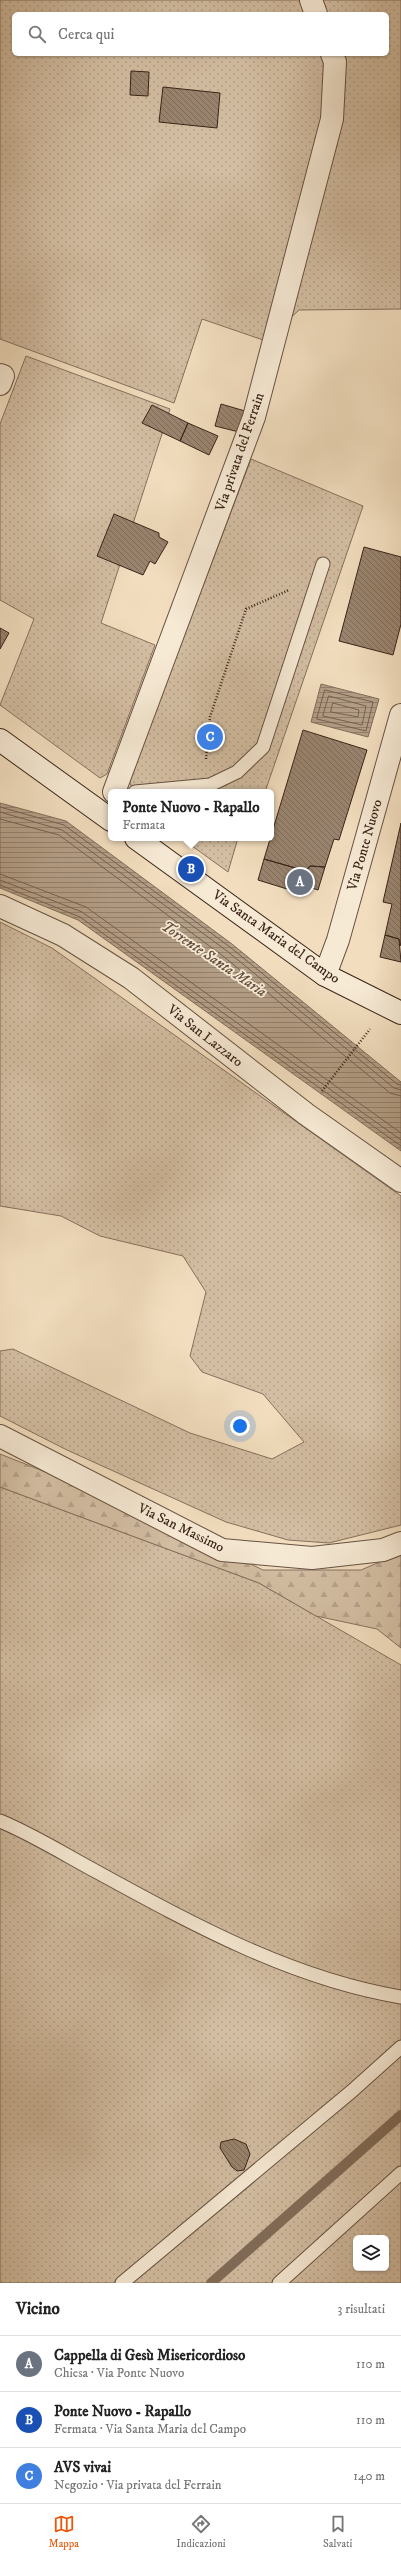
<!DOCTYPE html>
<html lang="it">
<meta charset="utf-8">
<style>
:root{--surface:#fff;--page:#f6f6f6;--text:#222;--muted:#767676;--line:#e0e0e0;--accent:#ea580c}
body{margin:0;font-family:"IM FELL DW Pica",serif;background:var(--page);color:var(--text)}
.controls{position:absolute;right:12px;bottom:12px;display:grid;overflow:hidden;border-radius:6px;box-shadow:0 1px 3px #0004}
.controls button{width:36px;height:36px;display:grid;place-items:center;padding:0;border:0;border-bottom:1px solid var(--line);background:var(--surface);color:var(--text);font:20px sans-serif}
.you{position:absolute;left:240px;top:1426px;width:14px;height:14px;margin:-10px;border:3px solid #fff;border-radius:50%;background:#1a73e8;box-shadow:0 0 0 6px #1a73e833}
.badge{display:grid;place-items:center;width:26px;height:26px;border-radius:50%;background:var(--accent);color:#fff;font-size:13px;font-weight:700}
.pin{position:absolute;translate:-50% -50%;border:2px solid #fff;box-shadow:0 1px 4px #0006}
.popup{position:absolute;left:108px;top:789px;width:166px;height:52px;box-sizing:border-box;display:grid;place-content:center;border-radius:6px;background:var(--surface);filter:drop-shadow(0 1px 3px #0005);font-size:13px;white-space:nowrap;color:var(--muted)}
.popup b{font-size:15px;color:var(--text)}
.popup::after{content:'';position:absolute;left:50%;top:100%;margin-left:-8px;border:8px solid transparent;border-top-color:var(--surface)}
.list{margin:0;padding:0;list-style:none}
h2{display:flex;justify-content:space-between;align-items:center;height:52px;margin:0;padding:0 16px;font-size:17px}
h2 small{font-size:13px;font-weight:400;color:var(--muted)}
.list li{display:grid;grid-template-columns:26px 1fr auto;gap:12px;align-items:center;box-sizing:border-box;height:56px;padding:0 16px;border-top:1px solid var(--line)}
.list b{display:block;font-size:15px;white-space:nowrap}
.list p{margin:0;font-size:13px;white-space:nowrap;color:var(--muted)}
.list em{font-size:13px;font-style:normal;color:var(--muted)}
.icon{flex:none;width:22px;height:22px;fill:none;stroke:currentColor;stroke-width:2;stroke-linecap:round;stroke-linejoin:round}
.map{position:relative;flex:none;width:401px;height:2283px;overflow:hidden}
.search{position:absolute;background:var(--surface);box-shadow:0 1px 3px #0004;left:12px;right:12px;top:12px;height:44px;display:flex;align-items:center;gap:10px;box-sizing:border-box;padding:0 14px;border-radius:6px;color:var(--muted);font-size:15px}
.sheet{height:220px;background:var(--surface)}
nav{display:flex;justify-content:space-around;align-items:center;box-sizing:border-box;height:56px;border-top:1px solid var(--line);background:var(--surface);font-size:11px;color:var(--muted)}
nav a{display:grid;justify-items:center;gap:2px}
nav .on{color:var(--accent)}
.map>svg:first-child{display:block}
.green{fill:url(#green-dots);stroke:#86705e;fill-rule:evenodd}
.forest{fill:url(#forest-firs);stroke:#86705e}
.water{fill:url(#water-rules);stroke:#826d5a}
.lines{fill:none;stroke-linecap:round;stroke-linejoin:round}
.shore{stroke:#76604f;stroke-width:1}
.stream{stroke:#826d5a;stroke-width:10}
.building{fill:url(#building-back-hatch);stroke:#392318}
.lane-casing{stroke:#675242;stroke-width:15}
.street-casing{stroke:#675242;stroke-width:24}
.secondary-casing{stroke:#392318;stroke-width:24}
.path{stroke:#392318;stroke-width:2.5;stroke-dasharray:1 2;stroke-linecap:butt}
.lane{stroke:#f7ead5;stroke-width:13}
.street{stroke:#f7ead5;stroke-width:22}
.secondary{stroke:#f7ead5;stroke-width:22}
.labels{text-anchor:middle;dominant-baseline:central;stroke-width:3.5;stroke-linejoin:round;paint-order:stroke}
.street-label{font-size:14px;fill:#392318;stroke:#f7ead5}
.water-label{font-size:15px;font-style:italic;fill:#644e3e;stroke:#f7ead5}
</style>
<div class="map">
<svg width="401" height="2283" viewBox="0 0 401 2283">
<defs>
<pattern id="green-dots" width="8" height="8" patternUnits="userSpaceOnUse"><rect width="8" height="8" fill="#d3bea3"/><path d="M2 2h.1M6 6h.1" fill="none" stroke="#b6a38c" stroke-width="1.8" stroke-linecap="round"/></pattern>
<pattern id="forest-firs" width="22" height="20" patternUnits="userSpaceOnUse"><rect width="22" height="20" fill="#d3bea3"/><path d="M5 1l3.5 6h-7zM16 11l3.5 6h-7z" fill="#b6a38c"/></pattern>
<pattern id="water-rules" width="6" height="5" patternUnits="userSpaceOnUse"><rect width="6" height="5" fill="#b39e86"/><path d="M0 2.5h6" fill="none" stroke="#93806d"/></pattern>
<pattern id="building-back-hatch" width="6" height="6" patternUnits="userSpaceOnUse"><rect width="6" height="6" fill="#99846f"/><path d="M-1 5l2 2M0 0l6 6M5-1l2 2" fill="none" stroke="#7e6c5a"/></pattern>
</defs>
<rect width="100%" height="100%" fill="#f2debf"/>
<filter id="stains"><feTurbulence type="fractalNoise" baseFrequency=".005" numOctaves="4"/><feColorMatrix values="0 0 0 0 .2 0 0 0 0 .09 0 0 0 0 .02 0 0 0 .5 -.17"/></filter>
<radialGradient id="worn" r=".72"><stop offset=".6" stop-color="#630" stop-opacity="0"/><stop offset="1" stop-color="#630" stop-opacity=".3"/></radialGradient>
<!-- green -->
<path class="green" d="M0 0H401V309L299 310 266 341 202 319 174 403 0 339ZM14 14H387V54H14Z
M26 356 170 409 101 623 155 645 107 774 100 778 0 705 34 619 0 600V424Z
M251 459 363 506 265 792H134L129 781Z
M182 838H238L228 872 181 838Z
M0 922 52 948 401 1196V1525L329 1543 288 1540 226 1522 67 1450 0 1416V1351L13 1349 190 1433 272 1459 304 1442 263 1394 202 1372 190 1356 206 1292 183 1256 100 1236 61 1216 0 1206Z
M0 1487 259 1583 401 1665V2283H0ZM356 2238H386V2268H356Z"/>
<!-- forest -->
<path class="forest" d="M0 1454 124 1503 263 1570H361L401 1553V1648L377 1629 316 1616 259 1583 0 1487Z"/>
<!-- water -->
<path class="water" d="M321 684 379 699 368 737 311 722Z
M0 803 66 821 232 944 401 1082V1151L78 920 0 888Z"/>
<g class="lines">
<!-- shore -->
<path class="shore" d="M325 690 373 702 366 731 317 719Z
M329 696 366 706 362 725 323 716Z
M333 703 359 710 358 717 331 712Z
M0 807 64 825 230 947 397 1084 401 1085
M0 812 62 830 227 951 394 1088 401 1090
M0 819 59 835 223 956 390 1093 401 1096
M0 874 86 907 401 1133
M0 880 82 912 401 1140
M0 885 80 917 401 1146"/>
<!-- stream -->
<path class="stream" d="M211 2283 401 2115"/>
</g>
<!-- building -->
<path class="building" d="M131 71 149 72 148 96 130 95Z
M163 87 220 93 217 128 159 122Z
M221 404 245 411 239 432 215 426Z
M152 405 188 423 180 441 142 423Z
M188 423 218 436 209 455 180 441Z
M114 514 159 533V537L168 542 155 564 150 561 143 575 97 556Z
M364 547 401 557V624L393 655 339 641Z
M0 628 9 633 0 649Z
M303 730 367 750 339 840 334 839 325 867 310 866 306 871 264 859Z
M401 823V946L399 939 385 935 392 904 383 902Z
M264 859 306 871 310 866 325 867 318 890 303 885 300 893 258 880Z
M385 935 399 939 401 962 380 957Z
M234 2139 246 2144 250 2154 244 2170 237 2171 232 2167 220 2148 221 2142Z"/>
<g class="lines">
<defs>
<path id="lane" d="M135 792 210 785 237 772 263 747 323 564
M0 1821C34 1835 67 1856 99 1873 194 1925 293 1979 401 1997
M122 2283 352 2091 401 2047
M279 2283 401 2173"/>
<path id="street" d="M311 0 316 14
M0 375 3 376 0 384
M114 792 254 417 332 119 335 62 332 54
M0 906 63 935 131 978 306 1114 401 1181
M325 975 338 940 401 715
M0 1436 222 1550 312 1558 383 1550 401 1543"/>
<path id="secondary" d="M0 740 111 820
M136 838 325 975 401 1013"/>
</defs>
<!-- lane casing -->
<use href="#lane" class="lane-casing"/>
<!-- street casing -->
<use href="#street" class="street-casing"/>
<!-- secondary casing -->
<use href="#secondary" class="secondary-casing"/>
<!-- path -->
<path class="path" d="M206 759 210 717 246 609 289 590
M322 1091 370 1029"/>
<!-- lane -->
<use href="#lane" class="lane"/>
<!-- street -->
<use href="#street" class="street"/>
<!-- secondary -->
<use href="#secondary" class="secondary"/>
</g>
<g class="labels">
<!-- street labels -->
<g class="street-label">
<text transform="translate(240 452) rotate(-71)">Via privata del Ferrain</text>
<text transform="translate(365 845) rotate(-74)">Via Ponte Nuovo</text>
<text transform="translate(276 937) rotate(35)">Via Santa Maria del Campo</text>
<text transform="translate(205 1036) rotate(38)">Via San Lazzaro</text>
<text transform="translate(181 1528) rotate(26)">Via San Massimo</text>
</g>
<!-- water labels -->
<g class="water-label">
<text transform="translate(214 959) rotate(34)">Torrente Santa Maria</text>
</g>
</g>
<rect width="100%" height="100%" filter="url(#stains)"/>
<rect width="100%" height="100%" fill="url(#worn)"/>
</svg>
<div class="controls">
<button><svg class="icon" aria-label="layers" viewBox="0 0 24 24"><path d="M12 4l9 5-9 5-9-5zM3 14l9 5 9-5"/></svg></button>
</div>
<div class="you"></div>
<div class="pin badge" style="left:300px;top:882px;background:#6b7280">A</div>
<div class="pin badge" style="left:191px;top:869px;background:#1a4fb4">B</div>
<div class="popup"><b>Ponte Nuovo - Rapallo</b>Fermata</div>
<div class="pin badge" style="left:210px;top:737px;background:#3f7fe0">C</div>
<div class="search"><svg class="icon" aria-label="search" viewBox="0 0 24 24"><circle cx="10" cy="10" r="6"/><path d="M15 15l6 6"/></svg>Cerca qui</div>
</div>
<section class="sheet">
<h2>Vicino<small>3 risultati</small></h2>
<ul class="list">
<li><span class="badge" style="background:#6b7280">A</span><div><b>Cappella di Gesù Misericordioso</b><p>Chiesa · Via Ponte Nuovo</p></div><em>110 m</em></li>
<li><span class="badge" style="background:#1a4fb4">B</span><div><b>Ponte Nuovo - Rapallo</b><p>Fermata · Via Santa Maria del Campo</p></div><em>110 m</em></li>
<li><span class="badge" style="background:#3f7fe0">C</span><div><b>AVS vivai</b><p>Negozio · Via privata del Ferrain</p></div><em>140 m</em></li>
</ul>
</section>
<nav>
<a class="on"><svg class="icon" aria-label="map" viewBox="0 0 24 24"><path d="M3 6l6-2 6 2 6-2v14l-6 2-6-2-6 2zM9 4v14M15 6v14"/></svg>Mappa</a>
<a><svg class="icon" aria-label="directions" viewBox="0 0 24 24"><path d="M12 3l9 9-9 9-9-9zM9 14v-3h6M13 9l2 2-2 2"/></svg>Indicazioni</a>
<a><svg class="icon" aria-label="saved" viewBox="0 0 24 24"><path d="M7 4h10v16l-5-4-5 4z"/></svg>Salvati</a>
</nav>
